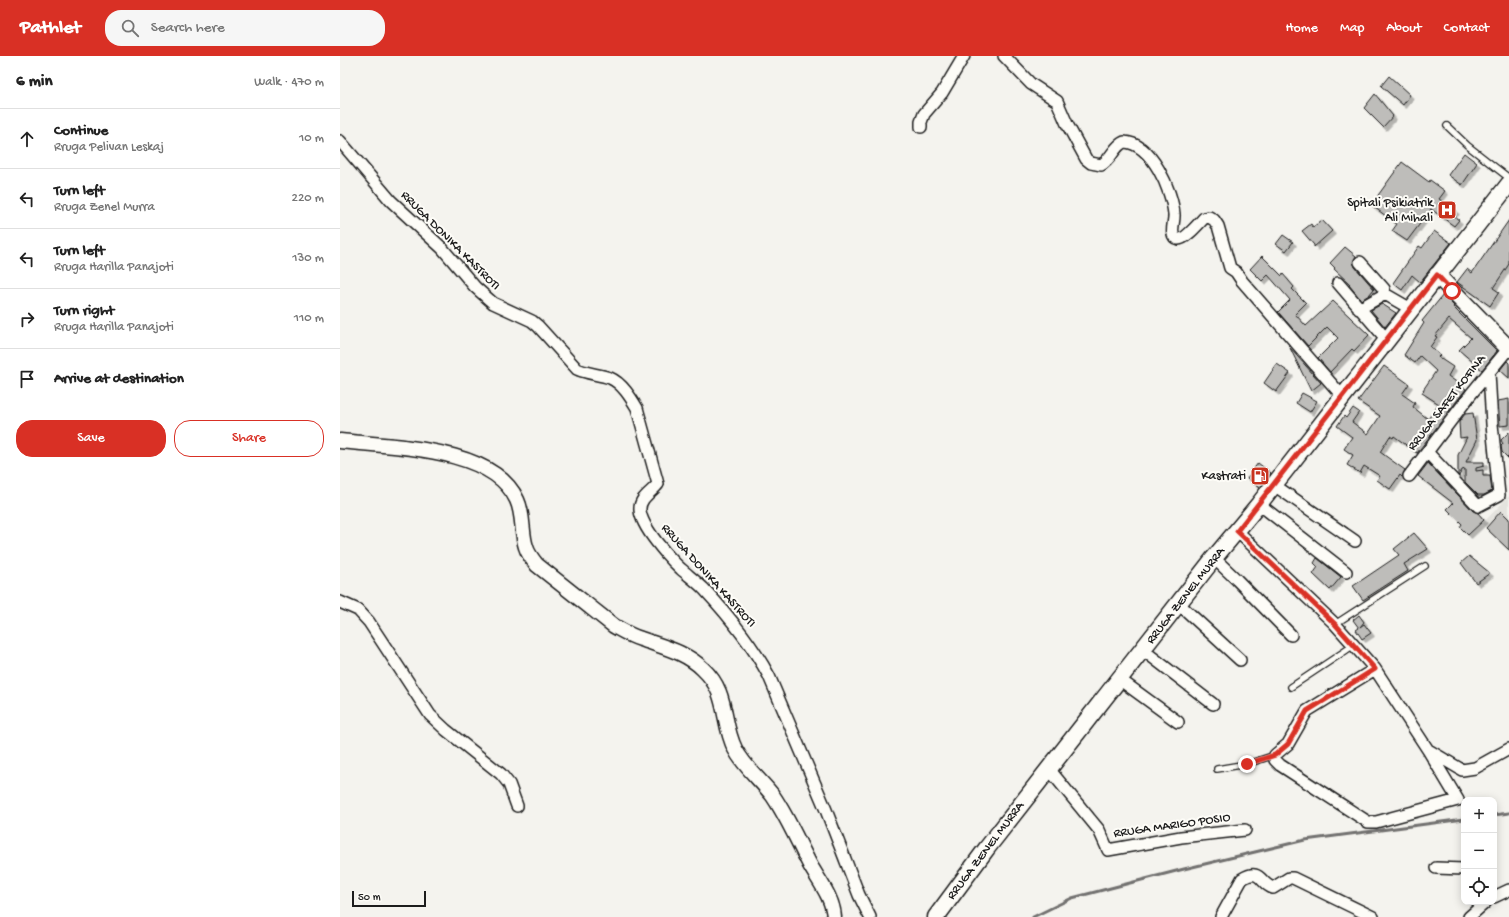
<!DOCTYPE html>
<meta charset="utf-8">
<style>
:root{--surface:#fff;--page:#f6f6f6;--text:#222;--muted:#767676;--line:#e0e0e0;--accent:#d93025}
body{margin:0;font-family:"Gochi Hand",sans-serif;background:var(--page);color:var(--text)}
.controls{position:absolute;right:12px;bottom:12px;display:grid;overflow:hidden;border-radius:8px;box-shadow:0 2px 10px #0003}
.controls button{width:36px;height:36px;display:grid;place-items:center;padding:0;border:0;border-bottom:1px solid var(--line);background:var(--surface);color:var(--text);font:20px sans-serif}
.scale{position:absolute;left:12px;bottom:10px;width:74px;box-sizing:border-box;padding-left:4px;border:2px solid #1c1c1c;border-top:0;font-size:11px;line-height:14px;white-space:nowrap;color:#1c1c1c;-webkit-text-stroke:3px #fdfcf7;paint-order:stroke}
.stop{position:absolute;width:12px;height:12px;margin:-9px;border:3px solid #d93025;border-radius:50%;background:#fff}
.stop.end{background:#d93025;border-color:#fff;box-shadow:0 1px 4px #0008}
.list{margin:0;padding:0;list-style:none}
h2{display:flex;justify-content:space-between;align-items:center;height:52px;margin:0;padding:0 16px;font-size:17px}
h2 small{font-size:13px;font-weight:400;color:var(--muted)}
.list li{display:grid;grid-template-columns:26px 1fr auto;gap:12px;align-items:center;box-sizing:border-box;height:60px;padding:0 16px;border-top:1px solid var(--line)}
.list b{display:block;font-size:15px;white-space:nowrap}
.list p{margin:0;font-size:13px;white-space:nowrap;color:var(--muted)}
.list em{font-size:13px;font-style:normal;color:var(--muted)}
.actions{display:flex;gap:8px;padding:12px 16px}
.actions a{flex:1;padding:9px 0;border:1px solid var(--accent);border-radius:16px;text-align:center;font-size:14px;color:var(--accent)}
.actions .main{background:var(--accent);color:#fff}
.icon{flex:none;width:22px;height:22px;fill:none;stroke:currentColor;stroke-width:2;stroke-linecap:round;stroke-linejoin:round}
.map{position:relative;flex:none;width:1169px;height:861px;overflow:hidden}
header{display:flex;align-items:center;gap:24px;box-sizing:border-box;height:56px;padding:0 20px;background:var(--accent);color:#fff}
header strong{font-size:19px}
nav{display:flex;gap:22px;margin-inline-start:auto;font-size:14px}
.search{width:280px;height:36px;background:var(--page);display:flex;align-items:center;gap:10px;box-sizing:border-box;padding:0 14px;border-radius:16px;color:var(--muted);font-size:15px}
main{display:flex}
aside{flex:1;background:var(--surface)}
.map>svg:first-child{display:block}
.built{fill:#e4e3de}
.lines{fill:none;stroke-linecap:round;stroke-linejoin:round}
.stream{stroke:#72716f;stroke-width:3}
.building{fill:#bebdba;stroke:#1c1c1c;filter:url(#shadow)}
.service-casing{stroke:#1c1c1c;stroke-width:8}
.minor-casing{stroke:#1c1c1c;stroke-width:14}
.tertiary-casing{stroke:#1c1c1c;stroke-width:17}
.secondary-casing{stroke:#1c1c1c;stroke-width:19}
.service{stroke:#fdfcf7;stroke-width:5.5}
.minor{stroke:#fdfcf7;stroke-width:11}
.tertiary{stroke:#fdfcf7;stroke-width:14}
.secondary{stroke:#fdfcf7;stroke-width:16}
.route{stroke:#d93025;stroke-width:5}
.labels{text-anchor:middle;dominant-baseline:central;stroke-width:4;stroke-linejoin:round;paint-order:stroke}
.poi-label{font-size:13px;fill:#1c1c1c;stroke:#fdfcf7;text-anchor:end}
.street-label{font-size:13px;fill:#1c1c1c;stroke:#fdfcf7}
</style>
<header>
<strong>Pathlet</strong>
<div class="search"><svg class="icon" aria-label="search" viewBox="0 0 24 24"><circle cx="10" cy="10" r="6"/><path d="M15 15l6 6"/></svg>Search here</div>
<nav><a>Home</a><a>Map</a><a>About</a><a>Contact</a></nav>
</header>
<main>
<aside>
<h2>6 min<small>Walk · 470 m</small></h2>
<ul class="list">
<li><svg class="icon" aria-label="ahead" viewBox="0 0 24 24"><path d="M12 20V5M6 11l6-6 6 6"/></svg><div><b>Continue</b><p>Rruga Pelivan Leskaj</p></div><em>10 m</em></li>
<li><svg class="icon" aria-label="left" viewBox="0 0 24 24"><path d="M17 20v-9H6M10 6l-5 5 5 5"/></svg><div><b>Turn left</b><p>Rruga Zenel Murra</p></div><em>220 m</em></li>
<li><svg class="icon" aria-label="left" viewBox="0 0 24 24"><path d="M17 20v-9H6M10 6l-5 5 5 5"/></svg><div><b>Turn left</b><p>Rruga Harilla Panajoti</p></div><em>130 m</em></li>
<li><svg class="icon" aria-label="right" viewBox="0 0 24 24"><path d="M7 20v-9h11M14 6l5 5-5 5"/></svg><div><b>Turn right</b><p>Rruga Harilla Panajoti</p></div><em>110 m</em></li>
<li><svg class="icon" aria-label="arrive" viewBox="0 0 24 24"><path d="M6 21V4h12l-3 4 3 4H6"/></svg><div><b>Arrive at destination</b></div></li>
</ul>
<div class="actions"><a class="main">Save</a><a>Share</a></div>
</aside>
<div class="map">
<svg width="1169" height="861" viewBox="0 0 1169 861">
<defs>
<filter id="shadow"><feDropShadow dx="3.5" dy="3.5" stdDeviation="0" flood-color="#0004"/></filter>
</defs>
<rect width="100%" height="100%" fill="#f4f3ee"/>
<filter id="ink" filterUnits="userSpaceOnUse"><feTurbulence type="fractalNoise" baseFrequency=".025" numOctaves="2"/><feDisplacementMap in="SourceGraphic" scale="8" xChannelSelector="R" yChannelSelector="G"/><feConvolveMatrix kernelMatrix="1 2 1 2 8 2 1 2 1" color-interpolation-filters="sRGB"/></filter>
<g filter="url(#ink)">
<!-- built -->
<path class="built" d="M1169 440V494L1142 468Z"/>
<g class="lines">
<!-- stream -->
<path class="stream" d="M1154 759 1169 757
M693 861 732 842 844 813 965 784 1124 763"/>
</g>
<!-- building -->
<path class="building" d="M1049 20 1070 39 1063 49 1041 30Z
M1035 38 1053 60 1043 71 1024 52Z
M1124 97 1137 107 1122 129 1108 119Z
M1062 106 1089 126 1090 124 1105 135 1099 143 1116 155 1112 159 1119 164 1114 170 1091 153 1067 185 1052 175 1057 168 1031 149Z
M982 164 992 175 974 191V189L962 175 971 168 973 171Z
M1169 164V208L1153 232 1159 236 1150 250 1117 226 1127 213 1132 217Z
M1094 175 1111 187 1080 226 1072 219 1062 234 1053 227 1079 190 1082 192Z
M943 179 953 186 946 195 936 188Z
M1005 191 1016 200 1013 206 1015 211 1034 233 1029 239 1021 244 1009 229 1010 228 994 213 995 212 990 207Z
M922 200 942 220 943 218 954 231 952 233 966 247 955 258 966 270 993 245 1029 279 1014 295 1012 293 990 316 978 302 998 282 987 271 968 290 938 256 950 244 928 219 922 225 910 213Z
M1103 239 1114 250 1113 251 1157 295 1142 314 1119 294 1131 282 1109 263 1095 280 1097 281 1090 291 1100 299 1098 301 1113 311 1108 320 1126 333 1077 397 1054 380 1053 382 1050 380 1040 396 1065 414 1062 421 1060 419 1050 433 1037 424 1040 420 1024 410 1020 417 1007 409 1013 399 1004 393 1012 381 997 370 1004 360 1006 362 1013 352 1019 356 1012 366 1028 378 1040 360 1018 345 1044 310 1069 328 1062 338 1075 347 1073 351 1088 363 1099 348 1082 337 1084 334H1083L1096 315 1080 300 1075 307 1064 299 1084 267 1082 265Z
M1042 248 1056 257 1045 271 1031 254Z
M950 292 981 327 971 335Z
M1167 305 1169 307V322L1160 314Z
M937 308 950 317 936 336 924 327Z
M962 337 977 345 970 356 956 347Z
M1169 343V369L1160 370 1158 345Z
M1133 357 1137 384 1126 406H1144V410L1136 412V415L1143 414V420H1150L1152 435 1144 439H1138L1125 426V413L1122 414 1119 420 1118 419V399L1127 381 1120 382 1119 366 1125 358Z
M1169 376V403L1162 396 1161 390 1163 388 1161 384Z
M918 407 931 417 920 432 907 422Z
M1088 407 1133 455 1138 457 1144 464 1128 479 1120 471 1122 468 1107 453 1113 447 1078 420Z
M1161 455 1169 463V494L1146 472Z
M1074 477 1088 493 1064 508 1068 515 1023 544 1013 530 1059 499 1054 493Z
M1129 500 1150 517 1136 527 1121 507Z
M977 502 1001 521 990 534 973 518 978 511 974 507Z
M1019 559 1024 566 1020 571 1024 568 1031 577 1022 583 1016 574 1019 572 1013 564Z"/>
<g class="lines">
<defs>
<path id="service" d="M1107 70 1128 90 1169 122
M995 568 1085 510
M951 631 1014 589
M877 713 907 708 935 699"/>
<path id="minor" d="M664 0 691 28 717 45 727 68 746 103 751 107 761 109C771 104 774 90 784 86 812 87 832 135 834 158 835 165 828 181 838 183 845 184 859 167 864 162L869 161 874 164 878 170 890 212 896 216 902 225 1003 341
M581 71V66L584 58 602 37 624 0
M0 85 51 145 102 192 135 231 153 247 192 265 198 270 237 313C247 318 259 318 270 322 282 327 291 342 297 352L318 428C312 436 299 442 300 454 301 471 329 502 341 513 349 520 357 526 364 533 389 560 412 588 429 620L486 754 519 839 530 861
M1020 206 1044 233 1045 238 1071 253
M998 227 1047 284
M1019 253 1045 238
M1087 396 1138 450 1159 439 1152 368 1149 317
M1069 420 1131 338 1168 293
M934 429 1015 485
M919 448 1006 516
M897 475 995 568 1035 613 1088 694 1118 744 1036 766H1028L940 709 935 704V699L948 688 967 655 1035 613
M874 502 897 524 951 579
M0 546 18 554 29 566 90 659 106 674 161 718 169 728 177 750
M839 548 900 604
M803 594 873 648
M779 623 838 666
M1090 695 1122 714 1135 712 1169 693
M709 713 759 774 768 794 841 781 905 774
M1096 812 1124 813
M1154 841 1169 834
M881 861 902 823C921 811 920 828 933 832L949 822H953L1033 861
M1129 861 1146 846"/>
<path id="tertiary" d="M0 385C50 391 153 390 177 444 184 459 181 476 186 491 188 498 192 503 197 509L274 570C283 575 291 580 301 583 323 591 346 596 363 613 389 637 381 665 395 693 404 711 421 724 433 740 448 762 458 786 470 809 479 825 493 842 494 861"/>
<path id="secondary" d="M1097 219 1169 293
M596 861 647 792 874 502 919 448 1169 128"/>
</defs>
<!-- service casing -->
<use href="#service" class="service-casing"/>
<!-- minor casing -->
<use href="#minor" class="minor-casing"/>
<!-- tertiary casing -->
<use href="#tertiary" class="tertiary-casing"/>
<!-- secondary casing -->
<use href="#secondary" class="secondary-casing"/>
<!-- service -->
<use href="#service" class="service"/>
<!-- minor -->
<use href="#minor" class="minor"/>
<!-- tertiary -->
<use href="#tertiary" class="tertiary"/>
<!-- secondary -->
<use href="#secondary" class="secondary"/>
</g>
</g>
<g class="lines" filter="url(#ink)">
<!-- route -->
<path class="route" d="M907 708 935 699 948 688 967 655 1035 613 995 568 897 475 1097 219 1112 235"/>
</g>
<!-- icons -->
<defs>
<symbol id="hospital-square" viewBox="-11 -11 22 22"><rect x="-9" y="-9" width="18" height="18" rx="4" fill="#c8321e" stroke="#fdfcf7"/><path d="M-5-5h3v3.5h4V-5h3V5h-3V1.5h-4V5h-3Z" fill="#fff"/></symbol>
<symbol id="fuel-square" viewBox="-11 -11 22 22"><rect x="-9" y="-9" width="18" height="18" rx="4" fill="#c8321e" stroke="#fdfcf7"/><path d="M-5.5-6h7V0h2V4h1.3V-2.5L3-4.5l.8-.8L6-3V5H2.5V1h-1V6h-7ZM-4.2-4.7v3.2H.2V-4.7Z" fill="#fff"/></symbol>
</defs>
<g fill-rule="evenodd">
<use href="#hospital-square" x="1096" y="143" width="22" height="22"/>
<use href="#fuel-square" x="909" y="409" width="22" height="22"/>
</g>
<g class="labels">
<!-- poi labels -->
<g class="poi-label">
<text x="1093" y="147">Spitali Psikiatrik<tspan x="1093" dy="15">Ali Mihali</tspan></text>
<text x="906" y="420">Kastrati</text>
</g>
<!-- street labels -->
<g class="street-label">
<text transform="translate(110 185) rotate(45)">RRUGA DONIKA KASTROTI</text>
<text transform="translate(1107 347) rotate(-52)">RRUGA SAFET KOFINA</text>
<text transform="translate(368 520) rotate(48)">RRUGA DONIKA KASTROTI</text>
<text transform="translate(846 540) rotate(-52)">RRUGA ZENEL MURRA</text>
<text transform="translate(832 770) rotate(-8)">RRUGA MARIGO POSIO</text>
<text transform="translate(646 795) rotate(-53)">RRUGA ZENEL MURRA</text>
</g>
</g>
</svg>
<div class="controls">
<button>+</button>
<button>−</button>
<button><svg class="icon" aria-label="locate" viewBox="0 0 24 24"><circle cx="12" cy="12" r="6"/><path d="M12 2v4M12 18v4M2 12h4M18 12h4"/></svg></button>
</div>
<div class="scale">50 m</div>
<div class="stop" style="left:1112px;top:235px"></div>
<div class="stop end" style="left:907px;top:708px"></div>
</div>
</main>
